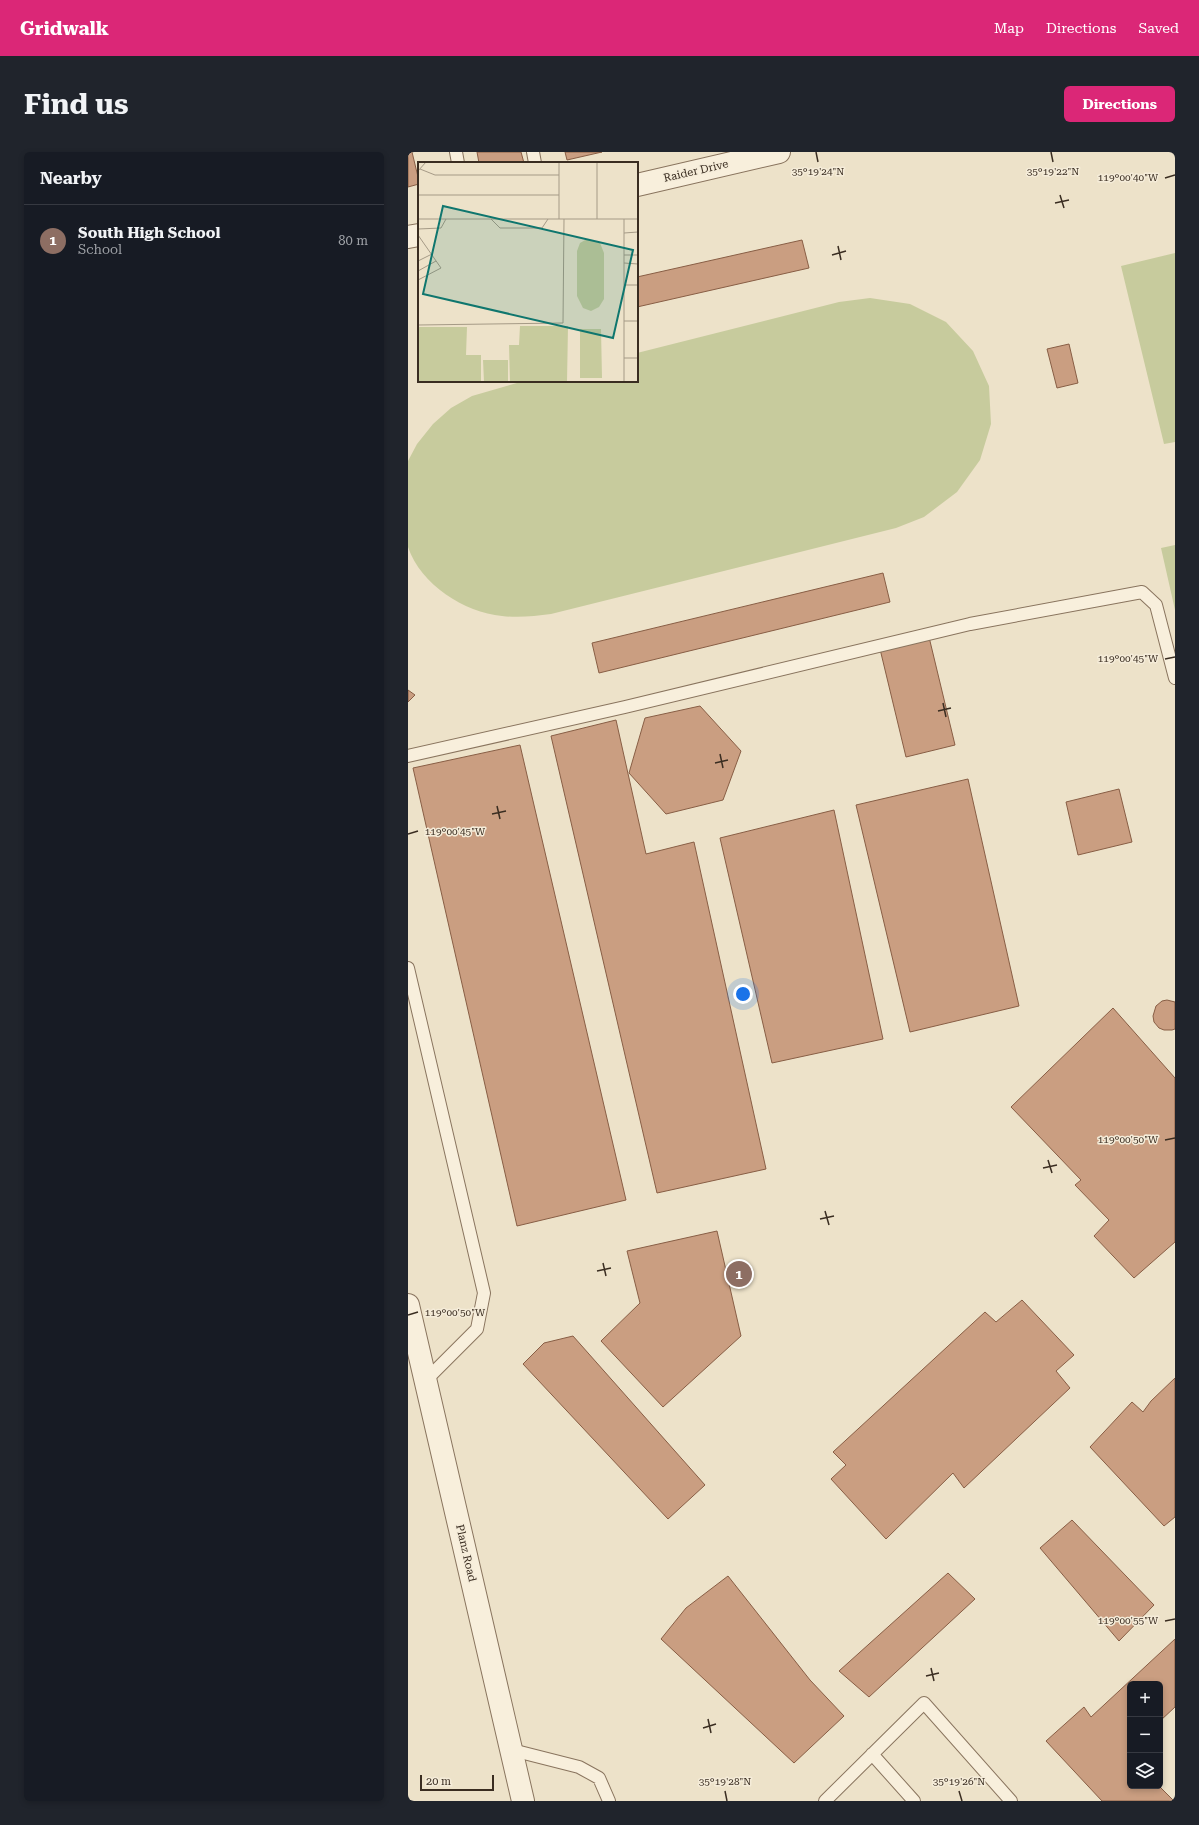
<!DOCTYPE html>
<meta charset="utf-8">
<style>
:root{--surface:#171b24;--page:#20242c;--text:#f1f3f6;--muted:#9ea1a6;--line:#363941;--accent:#db2777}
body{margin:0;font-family:"Roboto Serif",serif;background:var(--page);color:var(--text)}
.controls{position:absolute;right:12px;bottom:12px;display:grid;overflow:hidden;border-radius:6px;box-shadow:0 2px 6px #0003}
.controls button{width:36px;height:36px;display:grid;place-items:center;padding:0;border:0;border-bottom:1px solid var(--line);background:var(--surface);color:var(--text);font:20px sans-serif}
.scale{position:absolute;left:12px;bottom:10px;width:74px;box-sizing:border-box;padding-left:4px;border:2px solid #3a2d21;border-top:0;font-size:11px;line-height:14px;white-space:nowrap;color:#3a2d21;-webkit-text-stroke:3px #f5ecd9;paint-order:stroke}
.you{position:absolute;left:335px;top:842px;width:14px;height:14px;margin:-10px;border:3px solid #fff;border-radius:50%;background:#1a73e8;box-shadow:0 0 0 6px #1a73e833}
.badge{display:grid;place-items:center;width:26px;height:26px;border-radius:50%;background:var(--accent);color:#fff;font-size:13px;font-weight:700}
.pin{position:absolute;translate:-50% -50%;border:2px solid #fff;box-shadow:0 1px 4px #0006}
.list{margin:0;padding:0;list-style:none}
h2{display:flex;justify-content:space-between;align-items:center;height:52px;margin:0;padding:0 16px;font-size:17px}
h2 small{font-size:13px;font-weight:400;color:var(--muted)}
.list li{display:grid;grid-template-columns:26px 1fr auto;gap:12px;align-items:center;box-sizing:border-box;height:72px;padding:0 16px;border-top:1px solid var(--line)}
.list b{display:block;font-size:15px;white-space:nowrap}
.list p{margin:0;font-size:13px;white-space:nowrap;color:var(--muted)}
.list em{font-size:13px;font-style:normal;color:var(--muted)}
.icon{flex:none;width:22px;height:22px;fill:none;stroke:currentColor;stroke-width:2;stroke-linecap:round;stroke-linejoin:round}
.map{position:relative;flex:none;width:767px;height:1649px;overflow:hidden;border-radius:6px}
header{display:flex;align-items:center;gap:24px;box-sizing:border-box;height:56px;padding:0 20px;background:var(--accent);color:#fff}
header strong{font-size:19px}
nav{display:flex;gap:22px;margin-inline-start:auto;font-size:14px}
.intro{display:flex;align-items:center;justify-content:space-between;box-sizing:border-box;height:96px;padding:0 24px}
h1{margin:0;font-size:28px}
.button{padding:10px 18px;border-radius:6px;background:var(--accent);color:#fff;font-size:14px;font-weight:700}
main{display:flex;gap:24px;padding:0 24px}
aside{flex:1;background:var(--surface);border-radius:6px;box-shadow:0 2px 6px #0003}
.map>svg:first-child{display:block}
.green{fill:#c7cb9d}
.building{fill:#ca9e81;stroke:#885e45}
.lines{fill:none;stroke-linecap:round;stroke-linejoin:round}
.service-casing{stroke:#89745e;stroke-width:14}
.minor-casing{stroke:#89745e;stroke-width:24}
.tertiary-casing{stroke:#89745e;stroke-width:24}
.service{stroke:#f8efdc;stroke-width:12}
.minor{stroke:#f8efdc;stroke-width:22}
.tertiary{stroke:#f8efdc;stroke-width:22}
.ticks{fill:none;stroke:#3a2d21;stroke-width:1.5}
.labels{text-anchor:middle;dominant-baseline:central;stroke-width:3;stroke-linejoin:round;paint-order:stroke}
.street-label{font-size:11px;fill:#3a2d21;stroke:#f5ecd9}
.inset-road{fill:none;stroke:#a59a86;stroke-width:1}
.view{fill:#0f766e;fill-opacity:0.15;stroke:#0f766e;stroke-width:2}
.inset-edge{fill:none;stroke:#3a2d21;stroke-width:2}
.ticks-label{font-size:10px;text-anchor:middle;fill:#3a2d21;stroke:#f5ecd9;stroke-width:3;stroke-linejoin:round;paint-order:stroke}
</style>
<header>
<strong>Gridwalk</strong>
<nav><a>Map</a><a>Directions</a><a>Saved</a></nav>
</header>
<div class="intro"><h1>Find us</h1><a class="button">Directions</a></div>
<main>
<aside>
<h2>Nearby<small></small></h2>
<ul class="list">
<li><span class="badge" style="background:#8d6e63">1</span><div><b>South High School</b><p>School</p></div><em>80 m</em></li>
</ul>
</aside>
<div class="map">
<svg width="767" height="1649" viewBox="0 0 767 1649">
<rect width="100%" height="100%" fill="#ede2c9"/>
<!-- green -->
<path class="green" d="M767 101V290L756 292 713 114Z
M462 146 502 152 538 170 565 199 581 234 583 272 572 308 549 340 516 365 488 376 143 462C127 464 111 466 94 464 56 460 13 433 0 395V309L9 292 25 272 43 256 64 244 116 229H229V201L431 150Z
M767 393V458L753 396Z"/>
<!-- building -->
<path class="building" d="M0 0H4L11 29V32L0 35Z
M69 0H113L116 11H71Z
M157 0H194L159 8Z
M394 88 401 116 229 155V125Z
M661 192 670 231 649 236 639 197Z
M475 421 482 450 191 521 184 491Z
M521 485 547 593 498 605 472 497Z
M0 538 7 543 0 550Z
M292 554 333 599 315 648 258 662 221 621 237 566Z
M208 568 238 702 286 690 358 1017 249 1041 143 584Z
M112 593 218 1048 109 1074 5 616Z
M560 627 611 854 502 880 448 653Z
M711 637 724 690 670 703 658 650Z
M426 658 475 887 364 911 312 686Z
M759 848 767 850V877L764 878H756L751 876 746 870 745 864 748 854 754 849Z
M705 856 767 926V1090L726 1126 686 1084 701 1068 667 1033 673 1028 603 955Z
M309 1079 333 1184 255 1255 193 1189 232 1151 219 1099Z
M614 1148 666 1203 648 1219 662 1236 556 1336 545 1321 478 1387 423 1327 438 1313 425 1300 577 1160 588 1170Z
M165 1184 297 1333 260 1367 115 1212 136 1191Z
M767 1226V1365L756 1374 682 1295 724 1250 735 1260 743 1249Z
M664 1368 746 1453 711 1489 632 1396Z
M540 1421 567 1447 461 1545 431 1519Z
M320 1424 402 1528 436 1564 386 1611 253 1487 278 1456Z
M767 1487V1555L752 1569V1532H722V1597L719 1600 722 1603V1634H751L766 1649H694L638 1589 676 1555 683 1565Z"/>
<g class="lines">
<defs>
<path id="service" d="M48 0 50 11
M125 0 127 11
M0 604 217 555 562 472 734 440 748 453 767 526
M0 816 76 1141 69 1177 17 1229
M104 1598 171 1615 191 1626 201 1649
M464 1602 506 1649
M417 1649 516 1551 603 1649"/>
<path id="minor" d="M229 33 371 0
M0 85 11 83"/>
<path id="tertiary" d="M0 1153 115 1649"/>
</defs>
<!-- service casing -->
<use href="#service" class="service-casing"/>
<!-- minor casing -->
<use href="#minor" class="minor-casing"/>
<!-- tertiary casing -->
<use href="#tertiary" class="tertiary-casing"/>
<!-- service -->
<use href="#service" class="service"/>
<!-- minor -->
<use href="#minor" class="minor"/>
<!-- tertiary -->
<use href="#tertiary" class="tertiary"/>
</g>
<!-- ticks -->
<path class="ticks" d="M408 0 410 10M643 0 645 10M757 26 767 23M652 43 656 56M647 51 661 48M430 94 433 108M424 103 438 99M757 507 767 505M535 551 538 565M530 559 543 556M312 602 315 616M307 611 320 608M89 654 92 667M84 662 98 659M0 682 10 679M757 988 767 986M640 1008 644 1021M635 1016 649 1013M417 1059 421 1073M412 1067 426 1064M195 1111 198 1124M189 1119 203 1116M0 1163 10 1160M757 1469 767 1467M523 1516 526 1529M518 1524 531 1521M300 1567 303 1581M295 1576 308 1572M317 1639 319 1649M551 1639 554 1649"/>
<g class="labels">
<!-- street labels -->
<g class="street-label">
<text transform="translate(288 19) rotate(-13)">Raider Drive</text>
<text transform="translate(58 1401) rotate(77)">Planz Road</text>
</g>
</g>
<!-- overview -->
<g transform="translate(10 10)">
<rect width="220" height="220" fill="#ede2c9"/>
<path d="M169 77 182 81 186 91V137L181 145 173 149 165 146 159 134V89L162 81ZM102 164H150L149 220H92L91 183H101ZM0 165H49L48 193H63V220H0ZM162 167H183L184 216H162ZM65 198H90V220H66Z" fill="#c7cb9d"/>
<path class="inset-road" d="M141 0V57M179 0V57M2 7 17 13H141M0 9 8 0M0 33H141M0 57H220M73 57 82 66H124L130 57M0 67 23 66 28 57M206 71 220 70M0 73 23 106 0 118M206 93H220M0 99 14 92M206 101 220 102M0 109 18 99M206 123H220M206 159H220M0 163 145 161 146 57M206 196H220M206 220V57"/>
<path class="view" d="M25 44 215 88 195 176 5 132Z"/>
<rect width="220" height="220" class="inset-edge"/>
</g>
<g class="ticks-label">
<text x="410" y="23">35°19'24"N</text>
<text x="645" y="23">35°19'22"N</text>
<text x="720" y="29">119°00'40"W</text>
<text x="720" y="510">119°00'45"W</text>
<text x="47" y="683">119°00'45"W</text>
<text x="720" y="991">119°00'50"W</text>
<text x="47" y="1164">119°00'50"W</text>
<text x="720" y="1472">119°00'55"W</text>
<text x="317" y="1633">35°19'28"N</text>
<text x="551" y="1633">35°19'26"N</text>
</g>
</svg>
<div class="controls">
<button>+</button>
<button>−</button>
<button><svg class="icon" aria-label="layers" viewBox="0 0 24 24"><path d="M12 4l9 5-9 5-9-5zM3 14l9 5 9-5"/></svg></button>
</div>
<div class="scale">20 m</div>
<div class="you"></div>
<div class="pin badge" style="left:331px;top:1122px;background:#8d6e63">1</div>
</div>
</main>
